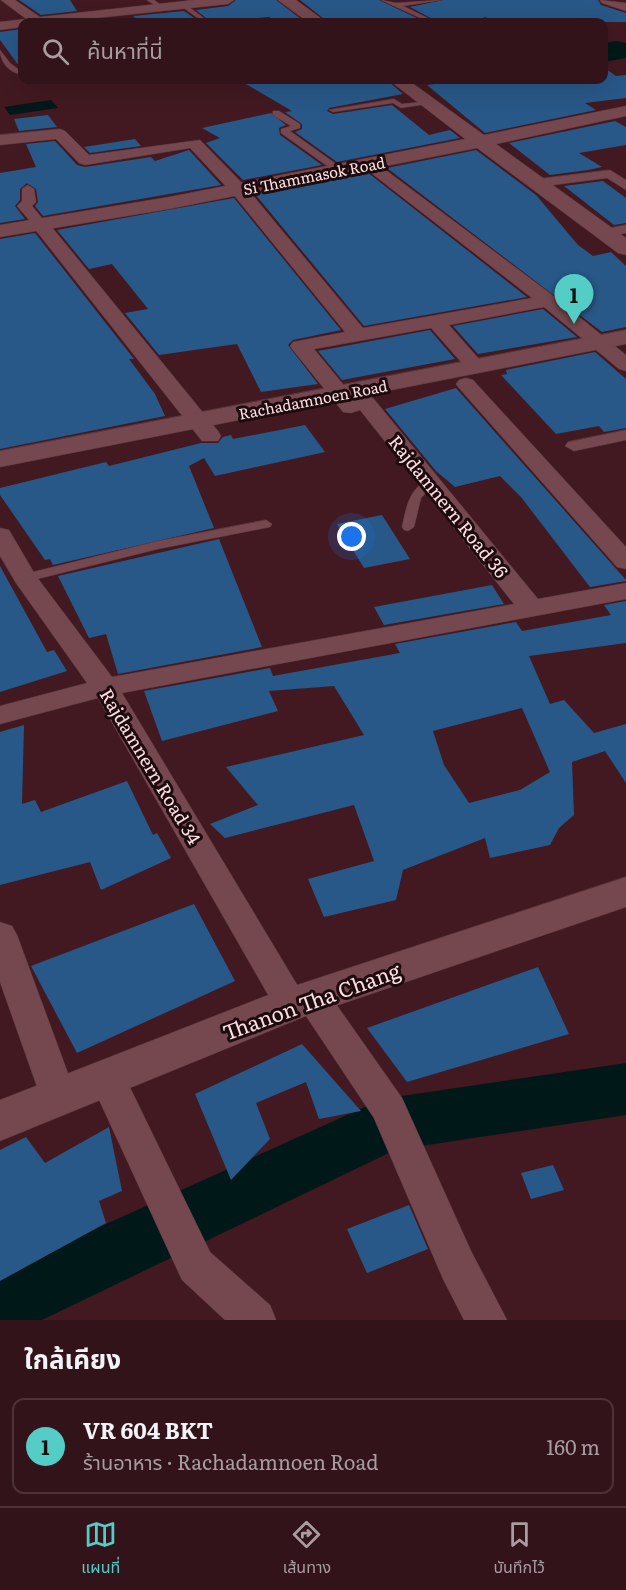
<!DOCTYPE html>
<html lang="th">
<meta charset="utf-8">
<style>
:root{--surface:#321319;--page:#3d2026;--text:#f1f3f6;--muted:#a89ea2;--line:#4d3238;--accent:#54cdc7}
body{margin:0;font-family:Literata,"Noto Sans Thai",serif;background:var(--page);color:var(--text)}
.you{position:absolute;left:352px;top:537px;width:21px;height:21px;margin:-15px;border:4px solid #fff;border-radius:50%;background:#1a73e8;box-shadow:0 0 0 9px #1a73e833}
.badge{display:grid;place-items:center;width:39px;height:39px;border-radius:50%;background:var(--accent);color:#111;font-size:20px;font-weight:700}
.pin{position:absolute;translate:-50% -50px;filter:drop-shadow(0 2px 3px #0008)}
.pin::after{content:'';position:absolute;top:32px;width:21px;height:18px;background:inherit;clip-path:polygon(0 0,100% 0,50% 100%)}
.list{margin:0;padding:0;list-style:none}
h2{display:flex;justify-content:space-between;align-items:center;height:78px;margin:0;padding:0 24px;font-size:26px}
h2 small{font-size:20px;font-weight:400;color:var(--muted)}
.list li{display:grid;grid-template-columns:39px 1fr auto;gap:18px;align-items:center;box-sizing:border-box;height:96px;margin:0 12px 12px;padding:0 12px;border:2px solid var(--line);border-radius:12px}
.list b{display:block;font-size:22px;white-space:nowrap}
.list p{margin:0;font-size:20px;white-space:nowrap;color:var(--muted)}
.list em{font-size:20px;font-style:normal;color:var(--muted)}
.icon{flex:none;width:33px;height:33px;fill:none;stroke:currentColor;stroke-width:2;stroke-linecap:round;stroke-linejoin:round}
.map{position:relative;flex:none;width:626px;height:1320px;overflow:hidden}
.search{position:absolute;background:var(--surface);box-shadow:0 6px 24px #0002;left:18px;right:18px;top:18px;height:66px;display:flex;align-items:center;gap:15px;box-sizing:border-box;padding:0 21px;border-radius:12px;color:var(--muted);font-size:22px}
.sheet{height:186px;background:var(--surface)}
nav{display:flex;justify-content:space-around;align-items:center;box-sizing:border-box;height:84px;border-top:2px solid var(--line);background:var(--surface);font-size:16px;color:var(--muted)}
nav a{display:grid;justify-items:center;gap:3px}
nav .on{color:var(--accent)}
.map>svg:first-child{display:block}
.water{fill:#001918}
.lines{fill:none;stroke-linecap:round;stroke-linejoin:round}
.river{fill:#001918;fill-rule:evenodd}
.building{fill:#285888;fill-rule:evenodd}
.service-casing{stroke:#59373e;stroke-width:1}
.pedestrian-casing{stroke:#59373e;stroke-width:1}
.minor-casing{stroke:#59373e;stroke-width:1}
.tertiary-casing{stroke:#59373e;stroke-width:1}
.secondary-casing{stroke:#59373e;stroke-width:1}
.service{fill:#75474e;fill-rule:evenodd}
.pedestrian{fill:#75474e;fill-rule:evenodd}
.minor{fill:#75474e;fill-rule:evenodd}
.tertiary{fill:#75474e;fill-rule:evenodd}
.secondary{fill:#75474e;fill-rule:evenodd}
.labels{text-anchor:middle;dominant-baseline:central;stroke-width:6;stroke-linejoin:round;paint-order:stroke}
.far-street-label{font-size:15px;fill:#fce0e3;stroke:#1d0b0e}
.street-label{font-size:18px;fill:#fce0e3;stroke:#1d0b0e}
.near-street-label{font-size:21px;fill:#fce0e3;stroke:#1d0b0e}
</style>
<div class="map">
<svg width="626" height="1320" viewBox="0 0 626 1320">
<rect width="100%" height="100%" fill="#421921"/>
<!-- water -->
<path class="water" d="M617 41 626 43V58L604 62V43Z
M51 100 58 108 10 115 4 107Z"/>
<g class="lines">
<!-- river -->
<path class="river" d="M626 1063V1115L395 1150 42 1320H0V1272L367 1106 388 1098Z"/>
</g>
<!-- building -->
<path class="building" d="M19 0H70L77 11 41 15Z
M236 0H276L305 22H278L269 17 211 22 196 10 228 6Z
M300 0H379L425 22H328Z
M443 0H598L601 5 626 13V22H490L486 17 467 22H438L410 7Z
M184 11 200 22H140L133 16Z
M22 29V70L0 40V32Z
M603 67 616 76 626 75V98L585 103 596 110 485 133 427 85 463 80H603Z
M239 80H387L403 94 329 108 327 111 333 114 392 105 429 135 450 130 460 138 337 162 295 132 302 129V124L285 112 292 111Z
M271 113 286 125 279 128 280 135 322 165 243 180 206 143 220 138 202 128Z
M48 115 57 127 19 131 14 119Z
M615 121 626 127V145L579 153 602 167 588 170 550 175 509 143Z
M135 139 141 146 90 153 84 147Z
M55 141 77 165 85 167 151 157 155 161 189 150 221 185 43 216 35 206 38 202 36 189 27 183 20 189V200L15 206 25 219 0 223V173L36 167 26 144Z
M476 150 536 195 578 245 593 256 611 252 626 266V327L602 332 387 168Z
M367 172 527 297 364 326 255 194Z
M603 181 626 198V223L614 225 564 186Z
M234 198 341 330 293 340 288 345 318 384 261 392 237 344 159 355 125 313 148 309 112 264 89 269 57 230Z
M35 233 134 359H129L155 394 165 416 0 449V239Z
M543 309 577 337 478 354 453 326Z
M430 330 455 359 342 380 318 351Z
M595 352 626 379V428L604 432 599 426 556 434 501 375 507 374 506 370Z
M456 388 626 580V581L590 587 521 497 500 476 455 487 436 471 385 409Z
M305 425 325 452 215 476 204 458 189 466 214 528 53 565 50 559 45 560 0 495V488L106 462 109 466 201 443H218L223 437 231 435 233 439Z
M382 515 410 559 364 568 337 524Z
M219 539 262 647 118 674 106 634 89 638 58 576Z
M0 566 47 652 54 650 67 671 0 692Z
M492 585 504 604 384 625 374 607Z
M626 601V643L529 656 550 704 564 700 594 733 626 724V783L605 751 572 762 574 815 559 828 550 845 490 858 485 838 403 870 396 900 324 917 308 879 374 861 354 805 225 838 210 824 258 805 226 767 364 735 334 686 269 691 278 711 162 741 144 691 270 668 273 676 400 653 395 644 516 622 522 631 611 615 604 605ZM522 708 550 772 520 790 469 803 444 765 433 731Z
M24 725 22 804 35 800 41 812 127 781 153 835 157 833 171 858 101 890 90 862 0 885V732Z
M194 904 235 981 77 1053 31 966Z
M538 967 569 1034 407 1082 367 1028Z
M302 1044 361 1111 319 1119 306 1082 256 1103 270 1139 231 1180 195 1094Z
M109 1127 122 1191 99 1201 106 1223 0 1281V1150L26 1137 45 1163Z
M553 1165 564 1190 531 1199 521 1173Z
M409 1205 428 1249 367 1273 347 1229Z"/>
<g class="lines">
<defs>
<path id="service" d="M147 0H154L164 7 159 8Z
M381 0 396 3 441 0 403 6 436 22H429Z
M181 4H185L209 22H203L181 6Z
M486 19 488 22H469Z
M0 50 10 63 22 72V74C10 74 0 62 0 50Z
M394 99 402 104 429 101 433 103 401 108 393 103 333 112 329 110Z
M273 111H279L300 124V128L290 131 343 169V173H337L281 133V129L291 126 273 115Z
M429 480 435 483 421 498 414 527 408 531 404 530 402 527C406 509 409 487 429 480Z
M266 520 272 524 270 527 158 549 25 582 19 578 21 575 158 541Z"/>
<path id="pedestrian" d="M610 170 626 180V190L607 178 538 187 532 183 538 179Z
M28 185 34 189 36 202 32 206 47 224 45 227H35L17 206 22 201V189Z
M626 225V233L605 237 598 233 600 230Z
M626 430V440L574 451 565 446 568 442Z"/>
<path id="minor" d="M1 0H15L40 17 194 0H234L228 4 59 22H22V27L0 30V22L26 19Z
M600 0 626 3V11L602 3Z
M60 129 65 131 89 155 200 140 245 186 363 328 532 298 361 165 363 162H375L555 297 626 355V371L619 369 544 307 449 325 486 367 483 371H469L431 328 314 349 356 400 365 397 373 398 538 599 626 583V599L122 693 299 988 312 983 324 987 402 1098 471 1251 507 1320H464L443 1279 374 1118 304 1013 291 1018 279 1014 98 698 0 724V706L87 683 16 583 0 556V528L9 530 36 576 112 677 514 604 360 410 351 413 343 412 293 350 290 346 293 342 345 332 233 194 190 148 85 165 79 163 56 139 0 145V135Z
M40 219 46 220 218 431 221 436 218 441H202L34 228 31 224Z
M466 378 473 380 626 547V569L617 567 459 388 456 384 459 380Z
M0 922 12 926 17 935 77 1098 72 1109 59 1114 46 1109 41 1098 0 982Z
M107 1062 120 1067 210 1252 270 1305 276 1320H225L182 1280 89 1078 94 1067Z"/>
<path id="tertiary" d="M278 0H296L326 22H308Z
M389 80H408L484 135 626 106V116L496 144 626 238V255L618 253 477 148 169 209 0 237V225L169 197 465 139Z
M626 877V907L306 1016 0 1141V1100L276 992Z"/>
<path id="secondary" d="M626 330V344L0 467V451Z"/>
</defs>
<!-- service casing -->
<use href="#service" class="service-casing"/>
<!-- pedestrian casing -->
<use href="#pedestrian" class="pedestrian-casing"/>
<!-- minor casing -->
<use href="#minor" class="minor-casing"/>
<!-- tertiary casing -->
<use href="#tertiary" class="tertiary-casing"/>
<!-- secondary casing -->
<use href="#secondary" class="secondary-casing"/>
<!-- service -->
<use href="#service" class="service"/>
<!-- pedestrian -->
<use href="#pedestrian" class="pedestrian"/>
<!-- minor -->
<use href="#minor" class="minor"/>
<!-- tertiary -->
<use href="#tertiary" class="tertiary"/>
<!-- secondary -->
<use href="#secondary" class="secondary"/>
</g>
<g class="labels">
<!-- far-street labels -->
<g class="far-street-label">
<text transform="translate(314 175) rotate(-11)">Si Thammasok Road</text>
<text transform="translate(313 399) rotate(-11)">Rachadamnoen Road</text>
</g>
<!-- street labels -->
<g class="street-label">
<text transform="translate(449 506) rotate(51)">Rajdamnern Road 36</text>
<text transform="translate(151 766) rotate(59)">Rajdamnern Road 34</text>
</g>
<!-- near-street labels -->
<g class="near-street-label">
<text transform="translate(311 1000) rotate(-20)">Thanon Tha Chang</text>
</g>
</g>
</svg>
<div class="you"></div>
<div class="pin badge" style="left:574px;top:324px">1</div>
<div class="search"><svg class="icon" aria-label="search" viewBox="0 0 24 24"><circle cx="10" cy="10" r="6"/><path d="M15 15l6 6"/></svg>ค้นหาที่นี่</div>
</div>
<section class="sheet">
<h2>ใกล้เคียง<small></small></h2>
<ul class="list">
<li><span class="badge">1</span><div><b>VR 604 BKT</b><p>ร้านอาหาร · Rachadamnoen Road</p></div><em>160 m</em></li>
</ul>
</section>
<nav>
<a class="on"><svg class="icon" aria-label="map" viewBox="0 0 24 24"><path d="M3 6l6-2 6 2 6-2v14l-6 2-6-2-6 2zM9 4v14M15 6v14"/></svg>แผนที่</a>
<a><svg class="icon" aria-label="directions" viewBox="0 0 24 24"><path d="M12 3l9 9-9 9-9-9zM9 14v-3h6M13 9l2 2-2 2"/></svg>เส้นทาง</a>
<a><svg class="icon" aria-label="saved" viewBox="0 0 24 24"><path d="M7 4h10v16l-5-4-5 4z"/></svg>บันทึกไว้</a>
</nav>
